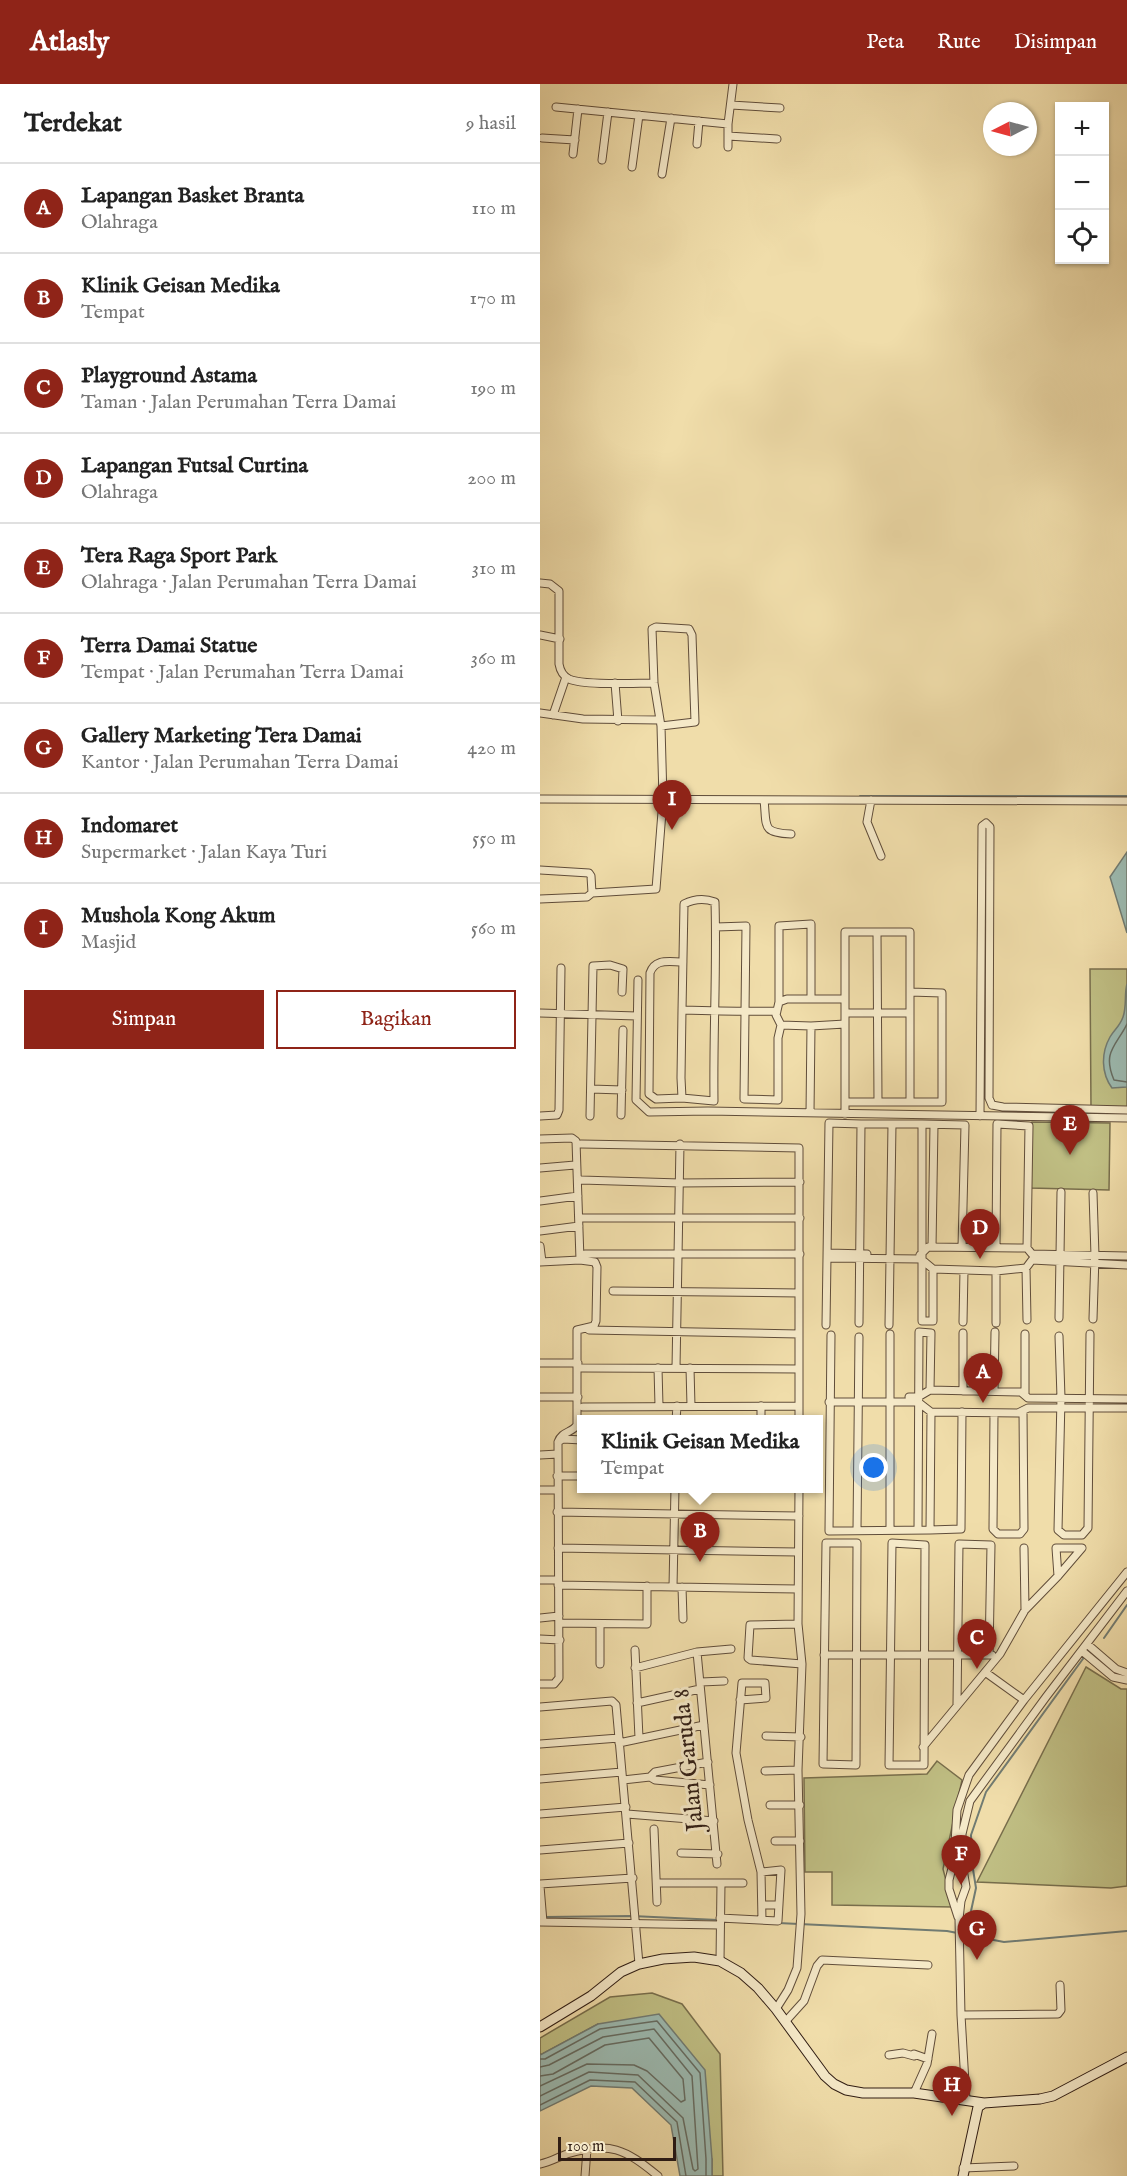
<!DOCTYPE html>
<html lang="id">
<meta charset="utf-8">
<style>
:root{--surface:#fff;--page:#f2f2f2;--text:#222;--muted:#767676;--line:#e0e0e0;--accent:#8f2418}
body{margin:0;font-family:"IM FELL English",serif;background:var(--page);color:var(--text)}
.controls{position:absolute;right:18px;top:18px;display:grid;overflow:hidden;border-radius:0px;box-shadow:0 2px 4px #0004}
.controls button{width:54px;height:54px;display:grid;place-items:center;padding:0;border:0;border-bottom:2px solid var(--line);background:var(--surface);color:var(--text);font:30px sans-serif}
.compass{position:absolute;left:443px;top:18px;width:54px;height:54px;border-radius:50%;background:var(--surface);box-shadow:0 2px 4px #0004;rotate:264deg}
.scale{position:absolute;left:18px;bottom:15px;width:118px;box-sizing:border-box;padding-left:6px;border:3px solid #301d14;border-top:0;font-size:16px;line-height:21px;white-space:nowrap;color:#301d14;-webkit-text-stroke:4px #f5e9c8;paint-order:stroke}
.you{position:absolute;left:334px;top:1384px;width:21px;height:21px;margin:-15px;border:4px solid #fff;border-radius:50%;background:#1a73e8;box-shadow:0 0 0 9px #1a73e833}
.badge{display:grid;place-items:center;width:39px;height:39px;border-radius:50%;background:var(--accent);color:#fff;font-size:20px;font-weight:700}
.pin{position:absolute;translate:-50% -50px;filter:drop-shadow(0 2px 3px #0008)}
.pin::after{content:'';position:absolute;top:32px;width:21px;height:18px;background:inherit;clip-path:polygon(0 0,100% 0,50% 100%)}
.popup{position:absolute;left:37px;top:1331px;width:246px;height:78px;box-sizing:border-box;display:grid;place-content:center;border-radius:0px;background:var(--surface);filter:drop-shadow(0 2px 4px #0005);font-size:20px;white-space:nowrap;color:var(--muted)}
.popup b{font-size:22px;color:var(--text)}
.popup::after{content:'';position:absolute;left:50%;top:100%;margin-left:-12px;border:12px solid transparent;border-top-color:var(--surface)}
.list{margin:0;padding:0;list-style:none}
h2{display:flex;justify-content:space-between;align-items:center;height:78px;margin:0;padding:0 24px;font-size:26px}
h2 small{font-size:20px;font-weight:400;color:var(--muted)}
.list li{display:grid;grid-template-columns:39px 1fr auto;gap:18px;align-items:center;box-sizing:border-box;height:90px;padding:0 24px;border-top:2px solid var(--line)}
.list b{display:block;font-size:22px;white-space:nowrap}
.list p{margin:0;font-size:20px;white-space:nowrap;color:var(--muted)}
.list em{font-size:20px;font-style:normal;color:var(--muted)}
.actions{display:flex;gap:12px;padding:18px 24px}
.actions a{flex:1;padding:14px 0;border:2px solid var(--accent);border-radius:0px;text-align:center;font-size:21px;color:var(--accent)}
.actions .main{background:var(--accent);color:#fff}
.icon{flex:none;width:33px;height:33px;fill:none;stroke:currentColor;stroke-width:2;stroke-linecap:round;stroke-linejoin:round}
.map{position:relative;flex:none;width:587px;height:2092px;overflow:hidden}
header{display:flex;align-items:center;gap:36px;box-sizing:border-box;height:84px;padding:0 30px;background:var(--accent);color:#fff}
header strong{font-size:28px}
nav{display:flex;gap:33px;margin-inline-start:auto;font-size:21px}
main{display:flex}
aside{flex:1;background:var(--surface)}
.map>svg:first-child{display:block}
.green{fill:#c0bf84;stroke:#786e4c;stroke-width:1.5}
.water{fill:#9cbab1;stroke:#717b72;stroke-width:1.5}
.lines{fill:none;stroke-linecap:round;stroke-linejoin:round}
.shore{stroke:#666c62;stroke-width:1.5}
.stream{stroke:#717b72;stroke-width:2}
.street-casing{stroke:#604d3a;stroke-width:9}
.secondary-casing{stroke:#301d14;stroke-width:11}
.street{stroke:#f5e9c8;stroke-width:7}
.secondary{stroke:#f5e9c8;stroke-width:9}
.labels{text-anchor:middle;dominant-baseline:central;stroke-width:6;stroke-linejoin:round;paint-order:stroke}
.street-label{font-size:24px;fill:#301d14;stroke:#f5e9c8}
</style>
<header>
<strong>Atlasly</strong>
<nav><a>Peta</a><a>Rute</a><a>Disimpan</a></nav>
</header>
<main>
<aside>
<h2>Terdekat<small>9 hasil</small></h2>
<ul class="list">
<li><span class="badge">A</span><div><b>Lapangan Basket Branta</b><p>Olahraga</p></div><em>110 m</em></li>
<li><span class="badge">B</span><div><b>Klinik Geisan Medika</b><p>Tempat</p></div><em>170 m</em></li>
<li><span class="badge">C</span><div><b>Playground Astama</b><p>Taman · Jalan Perumahan Terra Damai</p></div><em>190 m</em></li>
<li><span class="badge">D</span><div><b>Lapangan Futsal Curtina</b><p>Olahraga</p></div><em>200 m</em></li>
<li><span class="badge">E</span><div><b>Tera Raga Sport Park</b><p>Olahraga · Jalan Perumahan Terra Damai</p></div><em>310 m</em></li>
<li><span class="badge">F</span><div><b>Terra Damai Statue</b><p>Tempat · Jalan Perumahan Terra Damai</p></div><em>360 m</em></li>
<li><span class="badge">G</span><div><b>Gallery Marketing Tera Damai</b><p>Kantor · Jalan Perumahan Terra Damai</p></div><em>420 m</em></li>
<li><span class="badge">H</span><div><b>Indomaret</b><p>Supermarket · Jalan Kaya Turi</p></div><em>550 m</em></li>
<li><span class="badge">I</span><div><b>Mushola Kong Akum</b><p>Masjid</p></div><em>560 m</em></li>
</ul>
<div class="actions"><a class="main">Simpan</a><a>Bagikan</a></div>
</aside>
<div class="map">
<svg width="587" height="2092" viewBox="0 0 587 2092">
<rect width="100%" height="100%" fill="#f0ddaa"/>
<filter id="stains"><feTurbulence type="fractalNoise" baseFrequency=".00333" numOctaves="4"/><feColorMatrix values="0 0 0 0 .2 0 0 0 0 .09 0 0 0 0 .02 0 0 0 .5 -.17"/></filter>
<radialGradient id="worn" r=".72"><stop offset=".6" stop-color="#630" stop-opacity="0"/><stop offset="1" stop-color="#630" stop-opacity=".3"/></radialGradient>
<!-- green -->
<path class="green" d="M550 885H587V1024H551Z
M492 1038 570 1039 569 1106 490 1104Z
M546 1583 581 1605H587V1802L571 1804 437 1798Z
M397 1677 422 1696 403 1785 413 1823 292 1821V1788H265L264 1694 387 1690Z
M112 1909 142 1920 180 1970 183 2092H172V2075L58 1940 0 1971V1954L70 1913Z"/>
<!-- water -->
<path class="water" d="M587 768V849L570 793Z
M587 900V1003L572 1004C561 989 561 969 570 953 574 946 580 942 583 933 587 922 584 910 587 900Z
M119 1930 165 1986 172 2075V2092H140L131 2041 92 2004 51 2002 0 2027V1971L58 1940Z"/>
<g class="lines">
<!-- shore -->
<path class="shore" d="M587 940C576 962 562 968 574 996L587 998
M0 1975H5L60 1945 117 1937 160 1989 166 2075V2092
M0 1983 9 1981 63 1953 114 1945 152 1992 158 2085 155 2087 153 2085 143 2034 98 1991 49 1988 0 2012
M0 1992 13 1990 65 1961 109 1954 143 1995 145 2016 141 2018 107 1987 94 1981 47 1980 0 2002
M0 2021 50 1996 95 1998 137 2038 146 2092"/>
<!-- stream -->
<path class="stream" d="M320 712H587
M564 1554 587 1521
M431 1827 436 1804 432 1779 431 1751 446 1708 545 1572
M4 1833 92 1832 178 1836
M238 1839 407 1847 464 1858 587 1847"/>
<defs>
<path id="street" d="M191 21 240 24
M16 23 188 40 193 0
M188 52 237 55
M2 54 35 56
M157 60 159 37
M188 63V40
M33 70 38 25
M62 76 68 28
M92 83 99 31
M122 90 131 34
M0 499 10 500 19 507V580C20 586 23 592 29 595 44 602 96 599 114 599
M0 551 20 555
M75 599 78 637
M0 629 43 635 120 636
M13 631 26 593
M0 715 587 717
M224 716C227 742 221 749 251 750
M331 716 327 738 341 772
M0 786 49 789 51 792 52 809
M0 815 47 813 52 809 116 805 123 715 121 642 114 599 112 545 116 543 149 545 152 551 155 638 121 642
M176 843 206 842 204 1015 238 1016V954L241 941
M337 848 338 1018
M98 896 96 1016 109 1028 168 1027 587 1034
M239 918V842L271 840V915
M142 926 141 994 142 1014 174 1017C173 950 177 884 175 818 164 814 154 815 144 820L142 926C173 927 205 928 237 927
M0 929 97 932
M305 929H370
M271 942 241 941 236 931 239 918 247 915H305
M51 1005 82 1006
M142 1014 116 1015 109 1010 110 889C115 874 129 878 143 878
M305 1018H402V909L370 908
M452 1021 463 1023 587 1026
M270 1029 271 942 305 940
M305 1030V848H370V1018
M81 1031 83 946
M0 1032 17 1031 19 1026 21 884
M50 1032 53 882 70 881 83 885 82 908
M440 1032 442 742 446 739 450 743 449 1014 452 1021
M0 1055 32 1054 36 1057 40 1176 55 1178 57 1183 56 1237 54 1242 37 1246V1341C32 1349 22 1347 18 1358
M41 1060 259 1064V1336
M0 1084 35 1081
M41 1096 140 1099 260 1098
M0 1117 38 1112
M39 1134H260
M0 1147 39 1142
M0 1162 2 1178
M392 1163 394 1041
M456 1163 457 1040 489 1042 487 1164
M288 1169 327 1170
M45 1170H260
M380 1171 388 1163 487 1164 492 1170 587 1172
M288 1174 381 1175 393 1185 456 1187 486 1184 492 1176 587 1181
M0 1178 40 1176
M486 1184 487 1236
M393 1185V1237H382V1040L425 1041 422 1163
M456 1187V1239
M73 1207 259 1209
M519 1234 521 1108
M553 1235 555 1172 553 1109
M423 1238 424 1186
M319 1239 321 1040H352
M286 1241 289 1039 321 1040
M349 1241 352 1040H382
M49 1246 259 1250
M423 1249V1307
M291 1251 289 1447 390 1446
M519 1252 521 1314 518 1446 524 1451H542L548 1444 550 1250
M0 1279H38
M42 1284 258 1285
M118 1284 119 1322
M136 1284 140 1060
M150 1284 151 1322
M454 1307 455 1248
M485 1310V1250
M0 1313H38
M369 1313H378L390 1306 481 1308 488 1314 587 1315
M289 1318H378L391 1328 478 1329 488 1324H587
M221 1322V1336
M43 1323 259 1322
M391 1328 390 1446 421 1445 422 1328
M454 1329 453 1445 458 1450H480L484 1445 483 1327
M136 1336 137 1322
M0 1371 18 1370
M17 1392H42
M0 1406H18
M17 1428 259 1432
M317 1446 319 1253
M350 1446V1250
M378 1446 379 1248 391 1249 390 1306
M286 1459H317L316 1681 283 1680Z
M352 1459 385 1461 384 1681H349Z
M18 1464 258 1468
M484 1464 485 1526
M0 1496H18
M18 1501 258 1505
M133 1503 135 1404
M142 1503 143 1535
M0 1534 19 1532
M19 1539 107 1540V1502
M258 1540 210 1541 208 1574 211 1576 262 1580
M0 1555 20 1556
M547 1560 576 1585 587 1589
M95 1566 99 1654
M542 1567 573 1593 587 1596
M157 1568 177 1780
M284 1571H452
M60 1580V1540
M95 1584 157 1568 191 1565
M445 1588 484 1616
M161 1598 184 1597
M0 1600H14L19 1594 18 1358 23 1355 42 1356
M200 1616 226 1614 225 1599H202L196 1669 208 1736 221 1788 222 1836
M97 1619 160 1605
M417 1620 419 1460 451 1461 449 1571
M0 1623 72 1617 76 1621 99 1880
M226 1652 261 1653
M79 1659 164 1641
M0 1660 79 1654
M383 1663 460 1570 485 1526 518 1492 542 1464H516L518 1492
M225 1687 258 1686
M110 1693 115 1696 170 1701
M0 1695 82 1688
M83 1696 110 1693 115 1688 168 1678
M230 1721H260
M0 1730 86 1723
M87 1730 174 1737
M114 1745 117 1818
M235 1757H260
M0 1766 89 1759
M141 1769 178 1770
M117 1799H203
M0 1800 93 1794
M0 1802 3 1838
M222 1821H239
M418 1833 409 1805V1796L414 1776 417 1726 429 1691 484 1616 587 1488
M180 1834 238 1837 241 1786 221 1788
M0 1838 180 1841
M180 1877 181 1799
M236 1925 248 1906 257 1884 261 1830 258 1686 262 1580 258 1540 259 1404
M421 1931 518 1930 521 1926 520 1901
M245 1938 264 1917 277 1882 282 1876 388 1881
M349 1971 363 1969 374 1972V1970L388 1975
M374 2009 387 1980 392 1950
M426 2016 421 1931 419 1835 421 1817 426 1803 422 1779V1750L430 1717 506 1613 587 1507
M0 2080C10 2078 18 2073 27 2070 70 2057 85 2065 118 2092
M423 2084 474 2082
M45 2092 47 2065"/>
<path id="secondary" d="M0 1943 51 1912 81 1888 99 1880 123 1875 154 1873 180 1877 201 1889 218 1904 236 1925 285 1992 294 2000 306 2006 323 2009H374L444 2019 500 2015 513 2012 587 1973
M423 2092 438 2023 444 2019"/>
</defs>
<!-- street casing -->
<use href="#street" class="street-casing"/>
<!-- secondary casing -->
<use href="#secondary" class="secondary-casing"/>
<!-- street -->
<use href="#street" class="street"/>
<!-- secondary -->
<use href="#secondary" class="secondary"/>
</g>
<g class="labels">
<!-- street labels -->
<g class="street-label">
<text transform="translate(149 1676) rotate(-96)">Jalan Garuda 8</text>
</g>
</g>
<rect width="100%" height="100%" filter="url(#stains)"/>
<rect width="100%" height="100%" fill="url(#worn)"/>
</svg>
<div class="controls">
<button>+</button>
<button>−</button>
<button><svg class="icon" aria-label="locate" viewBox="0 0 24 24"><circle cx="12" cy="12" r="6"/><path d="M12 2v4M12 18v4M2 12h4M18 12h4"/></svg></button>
</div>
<svg class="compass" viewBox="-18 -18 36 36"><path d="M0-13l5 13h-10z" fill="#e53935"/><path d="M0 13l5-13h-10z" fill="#767676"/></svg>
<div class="scale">100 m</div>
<div class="you"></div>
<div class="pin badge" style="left:443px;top:1319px">A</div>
<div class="pin badge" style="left:160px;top:1478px">B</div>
<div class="popup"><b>Klinik Geisan Medika</b>Tempat</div>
<div class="pin badge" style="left:437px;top:1585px">C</div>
<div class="pin badge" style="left:440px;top:1175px">D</div>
<div class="pin badge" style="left:530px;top:1071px">E</div>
<div class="pin badge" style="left:421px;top:1801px">F</div>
<div class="pin badge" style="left:437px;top:1876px">G</div>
<div class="pin badge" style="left:412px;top:2032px">H</div>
<div class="pin badge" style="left:132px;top:746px">I</div>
</div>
</main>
